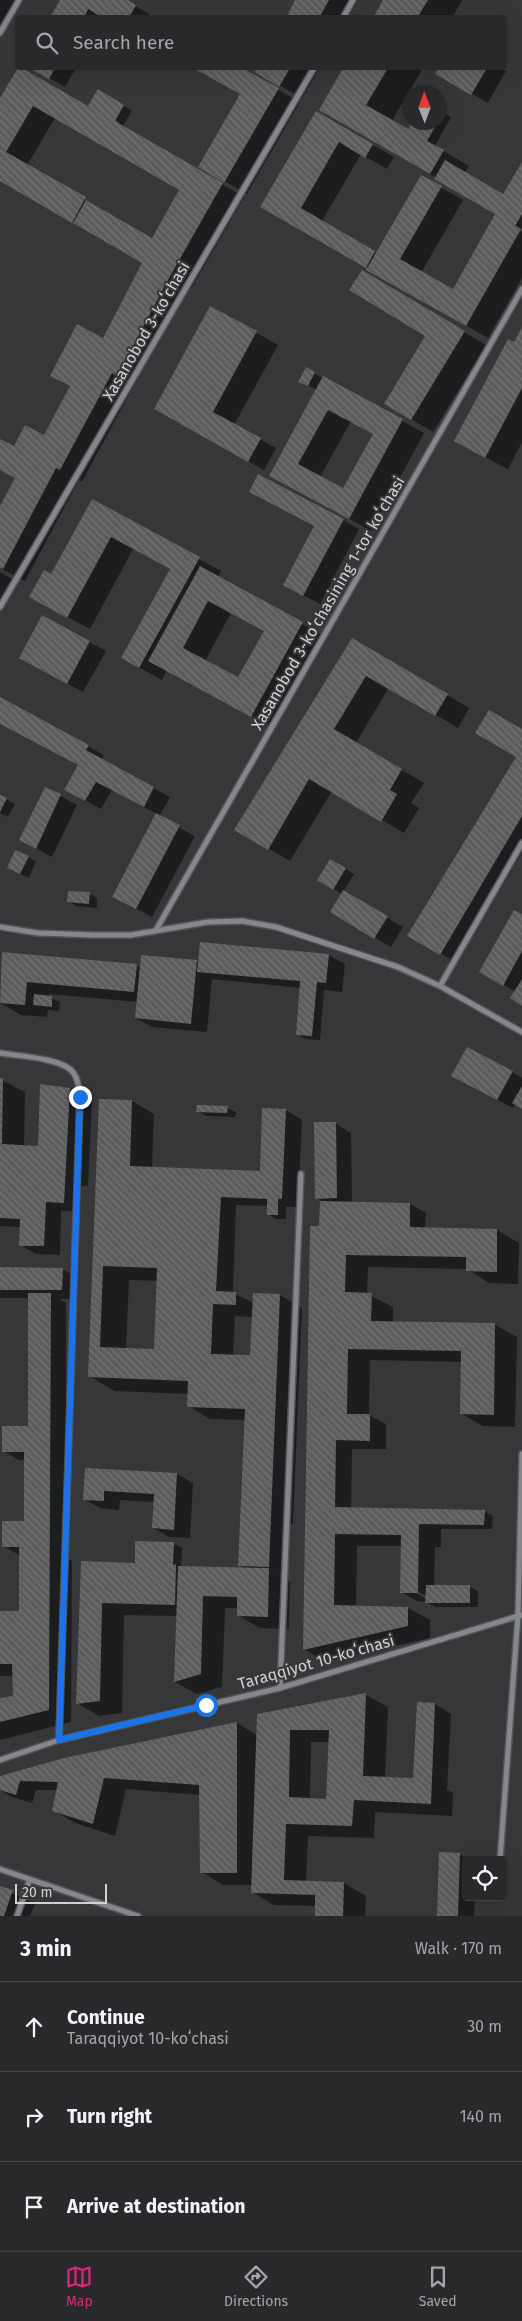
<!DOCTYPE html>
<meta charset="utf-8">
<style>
:root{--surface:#28292b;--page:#303133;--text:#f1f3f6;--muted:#a5a6a9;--line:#444547;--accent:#db2777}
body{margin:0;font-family:"Fira Sans",sans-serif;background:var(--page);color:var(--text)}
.controls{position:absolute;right:15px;bottom:15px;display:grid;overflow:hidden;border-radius:5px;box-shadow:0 5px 20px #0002}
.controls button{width:45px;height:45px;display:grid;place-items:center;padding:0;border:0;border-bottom:1px solid var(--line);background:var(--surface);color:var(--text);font:25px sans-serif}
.compass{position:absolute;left:402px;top:85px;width:45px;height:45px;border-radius:50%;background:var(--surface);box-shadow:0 5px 20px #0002;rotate:359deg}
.scale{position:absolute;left:15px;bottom:12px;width:92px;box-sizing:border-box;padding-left:5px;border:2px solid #d1d2d4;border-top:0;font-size:14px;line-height:18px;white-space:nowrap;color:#d1d2d4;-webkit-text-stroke:4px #353739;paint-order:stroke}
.stop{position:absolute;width:15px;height:15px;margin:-11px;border:4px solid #1a73e8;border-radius:50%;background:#fff}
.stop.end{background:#1a73e8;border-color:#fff;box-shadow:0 1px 5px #0008}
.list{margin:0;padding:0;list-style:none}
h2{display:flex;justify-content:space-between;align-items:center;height:65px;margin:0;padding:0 20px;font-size:21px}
h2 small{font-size:16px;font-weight:400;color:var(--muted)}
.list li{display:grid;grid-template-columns:32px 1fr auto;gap:15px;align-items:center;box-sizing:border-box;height:90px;padding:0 20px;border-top:1px solid var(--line)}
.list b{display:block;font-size:19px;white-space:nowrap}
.list p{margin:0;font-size:16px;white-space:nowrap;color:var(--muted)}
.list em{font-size:16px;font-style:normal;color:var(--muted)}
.icon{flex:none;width:28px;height:28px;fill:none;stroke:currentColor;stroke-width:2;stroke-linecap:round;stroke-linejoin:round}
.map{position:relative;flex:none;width:522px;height:1916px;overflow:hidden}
.search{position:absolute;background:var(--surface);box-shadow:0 5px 20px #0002;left:15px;right:15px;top:15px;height:55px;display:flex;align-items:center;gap:12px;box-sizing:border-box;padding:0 18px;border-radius:5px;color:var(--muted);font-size:19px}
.sheet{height:335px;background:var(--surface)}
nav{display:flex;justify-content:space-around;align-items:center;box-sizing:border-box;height:70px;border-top:1px solid var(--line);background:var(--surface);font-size:14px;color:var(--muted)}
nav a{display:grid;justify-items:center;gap:2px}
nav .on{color:var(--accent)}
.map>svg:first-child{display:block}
.shadow{fill:#0007;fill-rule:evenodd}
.building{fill:url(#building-back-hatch);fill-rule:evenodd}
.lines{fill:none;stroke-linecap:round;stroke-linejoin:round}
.minor-casing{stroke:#525456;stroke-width:8}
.minor{stroke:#85878a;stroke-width:5}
.route{stroke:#1a73e8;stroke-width:6}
.labels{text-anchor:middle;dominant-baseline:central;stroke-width:4;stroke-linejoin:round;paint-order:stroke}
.street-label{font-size:16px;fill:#d1d2d4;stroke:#353739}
</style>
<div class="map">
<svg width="522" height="1916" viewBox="0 0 522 1916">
<defs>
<pattern id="building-back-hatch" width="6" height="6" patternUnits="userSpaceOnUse" patternTransform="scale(1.25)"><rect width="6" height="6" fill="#5d5b5d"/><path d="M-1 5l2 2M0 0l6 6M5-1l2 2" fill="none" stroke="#737273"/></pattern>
</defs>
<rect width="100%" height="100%" fill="#353739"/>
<!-- shadow -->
<path class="shadow" d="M0 0H21L0 38Z
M62 0H125L151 15 150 18H51Z
M296 0H358L348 18H287Z
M384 0H462L452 18H374Z
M19 68 118 124 119 122 90 105 98 91 132 111 122 127 244 197 191 289 185 286 134 385 122 378 121 380 133 387 82 482 79 480 25 581 0 568V508L16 478 0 470V440L14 448 44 437 71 387 51 376 103 339 168 276 0 180V101ZM55 118 181 190 152 239 27 165Z
M31 68H76L65 87Z
M195 68H240L300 102 247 194 199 167 242 94Z
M258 68H320L302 98 256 72Z
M345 68H423L392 121 422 139 413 122H440V111L451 117 435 146 469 166 465 173 504 196 522 165V229L320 109Z
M440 68H500L506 71 488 103 437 73Z
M317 113 394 157 387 169 361 154 322 221 377 254 421 176 463 200 421 273 453 291 495 217 522 232V278L488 338 368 270 369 268 262 206Z
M384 284 486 345 433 432 411 419 427 336Z
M211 307 278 345 234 425 276 448 264 470 202 436Z
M522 348V442L508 469 477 453Z
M306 369 424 433 371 531 271 475 317 390 300 381ZM351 421 374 434 344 490 320 477Z
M93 501 221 571 218 578 324 636 274 728 167 670 162 680 122 658 171 569 133 549 90 629 52 609ZM231 613 265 631 239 679 205 661Z
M343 520 359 529 320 604 301 594Z
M0 572 14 580 0 606Z
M43 617 106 651 83 692 37 667Z
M352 639 469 708 458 728 389 687 356 743 424 783 411 803 419 808 404 833 332 791 290 861 236 830Z
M0 699 104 755 102 760 170 797 159 817 195 836 152 917 130 905 157 814 112 790 101 809 82 799 79 765 0 723Z
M522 731V852L457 963 409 935 518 757Z
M45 788 77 805 52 857 20 840Z
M0 796 15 804 8 817 0 813Z
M28 857 36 861 29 878 8 868Z
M331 861 354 874 343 892 403 927 391 947 331 912 342 894 319 880Z
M89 894 97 898V908L76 906 68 901Z
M522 915V1005L516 992 481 972Z
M4 954 136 966 141 968 196 961 199 963 329 955 345 964 342 992 324 990 320 1040 305 1039 297 1034 301 988 212 979 207 1032 152 1027 136 1018 138 1002 49 994V997L60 1002 59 1011 48 1010 47 1017 21 1015 0 1003Z
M512 1072 522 1078V1108L516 1104 513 1108 469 1085Z
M0 1079 25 1092 24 1146 39 1147 70 1089 92 1102 88 1186H81L80 1211H61L60 1255 36 1254 20 1245 21 1227 0 1226Z
M132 1101 154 1114 152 1168 261 1172 286 1110 302 1120 298 1207H286V1219H276L268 1214V1206L236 1205 233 1293 254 1303 280 1295 302 1308 293 1524H287L285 1575H278L290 1582 289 1629 260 1628 238 1615V1608H225L222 1687 197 1694 175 1682 177 1616 124 1615 122 1713 99 1716 77 1703 82 1563 139 1565 174 1544 182 1548 181 1567 246 1569 240 1565 246 1420 210 1419 188 1406V1394L115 1391 89 1376 97 1194ZM129 1280 158 1281 155 1351 126 1349ZM235 1316 253 1317 251 1356H233Z
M227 1108 236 1112 235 1117 206 1116 198 1111Z
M335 1123 351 1133 352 1203 410 1204 426 1213 425 1229 497 1230 519 1243 518 1284 489 1283 467 1269 368 1267 367 1294 393 1307V1323L495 1325 517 1337 515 1427 483 1426 462 1414V1362L370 1360 369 1415 386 1424V1449H352L351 1509 484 1511 493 1516 492 1529H441V1547H435L434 1586 470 1587 478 1591V1607H435L426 1602 417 1601 401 1592 402 1546H357L356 1607 408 1608 430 1620V1638L326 1662 304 1649 321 1228V1201L317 1198ZM414 1589 426 1596V1599L412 1591Z
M0 1268 62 1269 78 1278V1299H59L66 1303V1558L72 1561 71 1722 0 1740V1700L14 1697V1676H0V1612H21V1556L3 1546 25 1523V1460H19L3 1451 29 1427V1298H0Z
M86 1469 177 1474 193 1483 190 1538 169 1537 153 1528 154 1502 120 1500 119 1510 100 1508 84 1499Z
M366 1695 388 1707 385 1778 418 1780V1703L435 1704 451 1714 447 1790 453 1793 452 1816 375 1812 374 1838 308 1836 306 1882 344 1883 366 1896 365 1916H316V1906L274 1905 252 1892V1885H223L202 1872 201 1795 126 1789 115 1836 75 1823 53 1810 58 1790H36L32 1803 12 1797 0 1790V1778L237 1723 257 1735ZM311 1742H330L327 1800H310Z
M459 1854 469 1860H466V1897H475L474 1916H438Z
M0 1887 35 1904 30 1916H0Z"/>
<!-- building -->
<path class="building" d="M60 0H128L136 5 129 18H103L88 9 84 18H50Z
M295 0H329L319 18H286Z
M383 0H428L417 18H373Z
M18 68H22L88 106 98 89 124 105 115 121 223 183 169 278 117 376 112 373 60 470 56 468 3 569 0 568V506L15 478 0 470V439L14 446 25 425 44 435 70 386 50 376 77 324 103 338 142 263 73 223 86 200 152 238 179 190 33 106 6 152 86 197 72 223 0 181V98Z
M29 68H55L49 79Z
M193 68H242L279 88 224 183 198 167 240 94Z
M257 68H290L279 87 254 72Z
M343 68H388L366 105 408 129 412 122H438L427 141 444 150 430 174 319 110Z
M439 68H487L471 95 435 74Z
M316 111 373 144 365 158 339 142 301 208 375 251 366 268 260 207Z
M445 160 503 194 522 162V214L515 226 521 229 466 326 366 270 421 175 442 186 400 259 453 289 495 214 434 179Z
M362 270 465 331 411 420 384 404 425 336 349 290Z
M210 306 257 331 213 412 261 438 248 462 154 409Z
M522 327V388L485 458 454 441 508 339 514 342Z
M306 367 315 372 308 386 298 382Z
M323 376 403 419 349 519 269 476ZM328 410 373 434 343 488 298 464Z
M258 474 344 519 303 596 283 585 314 526 249 492Z
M92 499 200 557 139 668 121 658 170 569 111 537 67 618 29 597 44 570 51 574Z
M200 566 303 622 251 717 148 661ZM208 601 264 631 238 677 183 648Z
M42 615 90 641 67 684 19 658Z
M352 638 448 694 435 716 366 676 334 729 402 769 390 790 397 794 381 822 309 779 268 850 234 830Z
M0 697 89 745 86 750 154 787 144 807 96 782 85 801 64 790 78 765 0 724Z
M489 710 522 729V816L440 955 407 936 516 757 475 733Z
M45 787 61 794 36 849 19 840Z
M0 795 7 798 0 812Z
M156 813 180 825 136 909 112 897Z
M15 850 29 856 20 874 7 868Z
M330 859 346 868 333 890 317 880Z
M343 890 388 916 374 939 330 912Z
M68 891 90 892 89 904 67 902Z
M514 910 522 914V951L503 986 479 972Z
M200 942 329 954 326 983 317 982 312 1036 296 1035 300 981 197 972Z
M2 952 137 964 134 992 27 982 25 1005 0 1003Z
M141 955 197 960 191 1024 135 1018Z
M522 979V1006L510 998Z
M34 994 52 996V1007L33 1005Z
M467 1047 513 1071 497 1100 451 1076Z
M0 1078H3L2 1144 38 1146 40 1084 70 1088 64 1203 46 1202 44 1246H19L20 1219 0 1218Z
M522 1086V1109L512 1103Z
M99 1099 132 1100 130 1166 260 1171 262 1108 286 1109 282 1199H278V1215H267V1199L221 1197 216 1291 236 1292V1305L213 1304 211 1354 250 1355 253 1293 280 1294 269 1567 238 1566 245 1409 187 1407 188 1381 88 1377ZM103 1266 157 1268 154 1349 100 1347Z
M197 1105 228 1106 227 1113 196 1112Z
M314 1122H336L337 1198 315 1199Z
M320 1201 410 1203V1227L497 1229V1272L466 1271V1257L346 1255 345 1292 372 1293 371 1321 495 1323 494 1415 460 1414 461 1351 348 1349 347 1414H370V1441L336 1440 335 1507 485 1510 484 1525 419 1524 418 1593H400L401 1535 335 1534 334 1605 408 1607V1626L303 1650 310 1226H319Z
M0 1267 63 1268 62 1290H0Z
M28 1293H51L49 1710 0 1722V1698L13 1696 12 1664H0V1611H19V1547H2V1521H24V1452H2V1426H28Z
M85 1468 177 1473 174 1530 152 1528 154 1494 104 1491V1501L83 1500Z
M135 1541 174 1542 173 1565 176 1564 175 1605 102 1603 100 1701 76 1704 81 1561 135 1563Z
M178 1566 269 1568 268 1617 237 1616V1597L203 1596 201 1674 174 1682Z
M426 1585H470V1603H425Z
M366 1693 363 1776 413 1778 417 1702 435 1703 431 1804 354 1800 352 1826 286 1824 284 1880 344 1882 343 1916H315V1895L251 1893 257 1714ZM290 1730H329L326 1799 289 1797Z
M237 1722V1873H200L199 1785 104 1778 93 1824 52 1811 58 1782 20 1781 16 1795 0 1790V1776L64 1758Z
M439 1852 460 1853 458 1916H437Z
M0 1886 13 1890 4 1916H0Z"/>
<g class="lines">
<defs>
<path id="minor" d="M343 18 353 0
M0 33 19 0
M0 607 314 68
M0 927 38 933 95 935H131L208 922 242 921 276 927 398 967 440 986 522 1032
M156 930 522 289
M440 986 522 843
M0 1053C18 1056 60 1058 72 1071 78 1078 79 1088 80 1097L59 1740
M280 1688 301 1174
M0 1760 59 1740 280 1688 522 1615
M500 1860 518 1615 522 1454
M0 1869 138 1916
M17 1916 30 1879"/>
</defs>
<!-- minor casing -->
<use href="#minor" class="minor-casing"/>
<!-- minor -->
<use href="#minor" class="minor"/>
</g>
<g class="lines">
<!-- route -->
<path class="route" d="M80 1097 59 1740 206 1705"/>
</g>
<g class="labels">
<!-- street labels -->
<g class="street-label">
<text transform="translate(146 331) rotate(-60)">Xasanobod 3-koʻchasi</text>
<text transform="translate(328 603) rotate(-60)">Xasanobod 3-koʻchasining 1-tor koʻchasi</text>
<text transform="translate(316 1662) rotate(-16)">Taraqqiyot 10-koʻchasi</text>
</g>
</g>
</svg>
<div class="controls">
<button><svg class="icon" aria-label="locate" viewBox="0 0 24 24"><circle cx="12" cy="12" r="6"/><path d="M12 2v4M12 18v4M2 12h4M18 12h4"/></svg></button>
</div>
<svg class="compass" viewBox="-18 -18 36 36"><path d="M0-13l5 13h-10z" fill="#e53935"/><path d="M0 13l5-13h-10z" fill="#a5a6a9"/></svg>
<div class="scale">20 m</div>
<div class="stop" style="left:206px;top:1705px"></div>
<div class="stop end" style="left:80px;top:1097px"></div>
<div class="search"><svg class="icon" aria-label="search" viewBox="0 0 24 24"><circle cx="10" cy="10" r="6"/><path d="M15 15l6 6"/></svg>Search here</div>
</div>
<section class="sheet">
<h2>3 min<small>Walk · 170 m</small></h2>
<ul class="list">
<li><svg class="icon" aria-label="ahead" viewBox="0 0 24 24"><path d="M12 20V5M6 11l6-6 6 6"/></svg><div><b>Continue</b><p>Taraqqiyot 10-koʻchasi</p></div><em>30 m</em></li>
<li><svg class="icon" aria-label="right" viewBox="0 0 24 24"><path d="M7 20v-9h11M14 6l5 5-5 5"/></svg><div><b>Turn right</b></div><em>140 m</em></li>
<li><svg class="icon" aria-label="arrive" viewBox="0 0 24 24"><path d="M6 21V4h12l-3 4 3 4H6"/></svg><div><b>Arrive at destination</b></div></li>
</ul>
</section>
<nav>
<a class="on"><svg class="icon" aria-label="map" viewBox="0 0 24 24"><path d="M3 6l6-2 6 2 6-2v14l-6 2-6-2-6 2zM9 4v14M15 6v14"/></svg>Map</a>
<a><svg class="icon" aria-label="directions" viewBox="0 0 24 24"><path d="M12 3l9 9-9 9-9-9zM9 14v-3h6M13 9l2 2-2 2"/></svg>Directions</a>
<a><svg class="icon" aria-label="saved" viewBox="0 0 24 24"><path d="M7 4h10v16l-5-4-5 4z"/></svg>Saved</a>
</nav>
